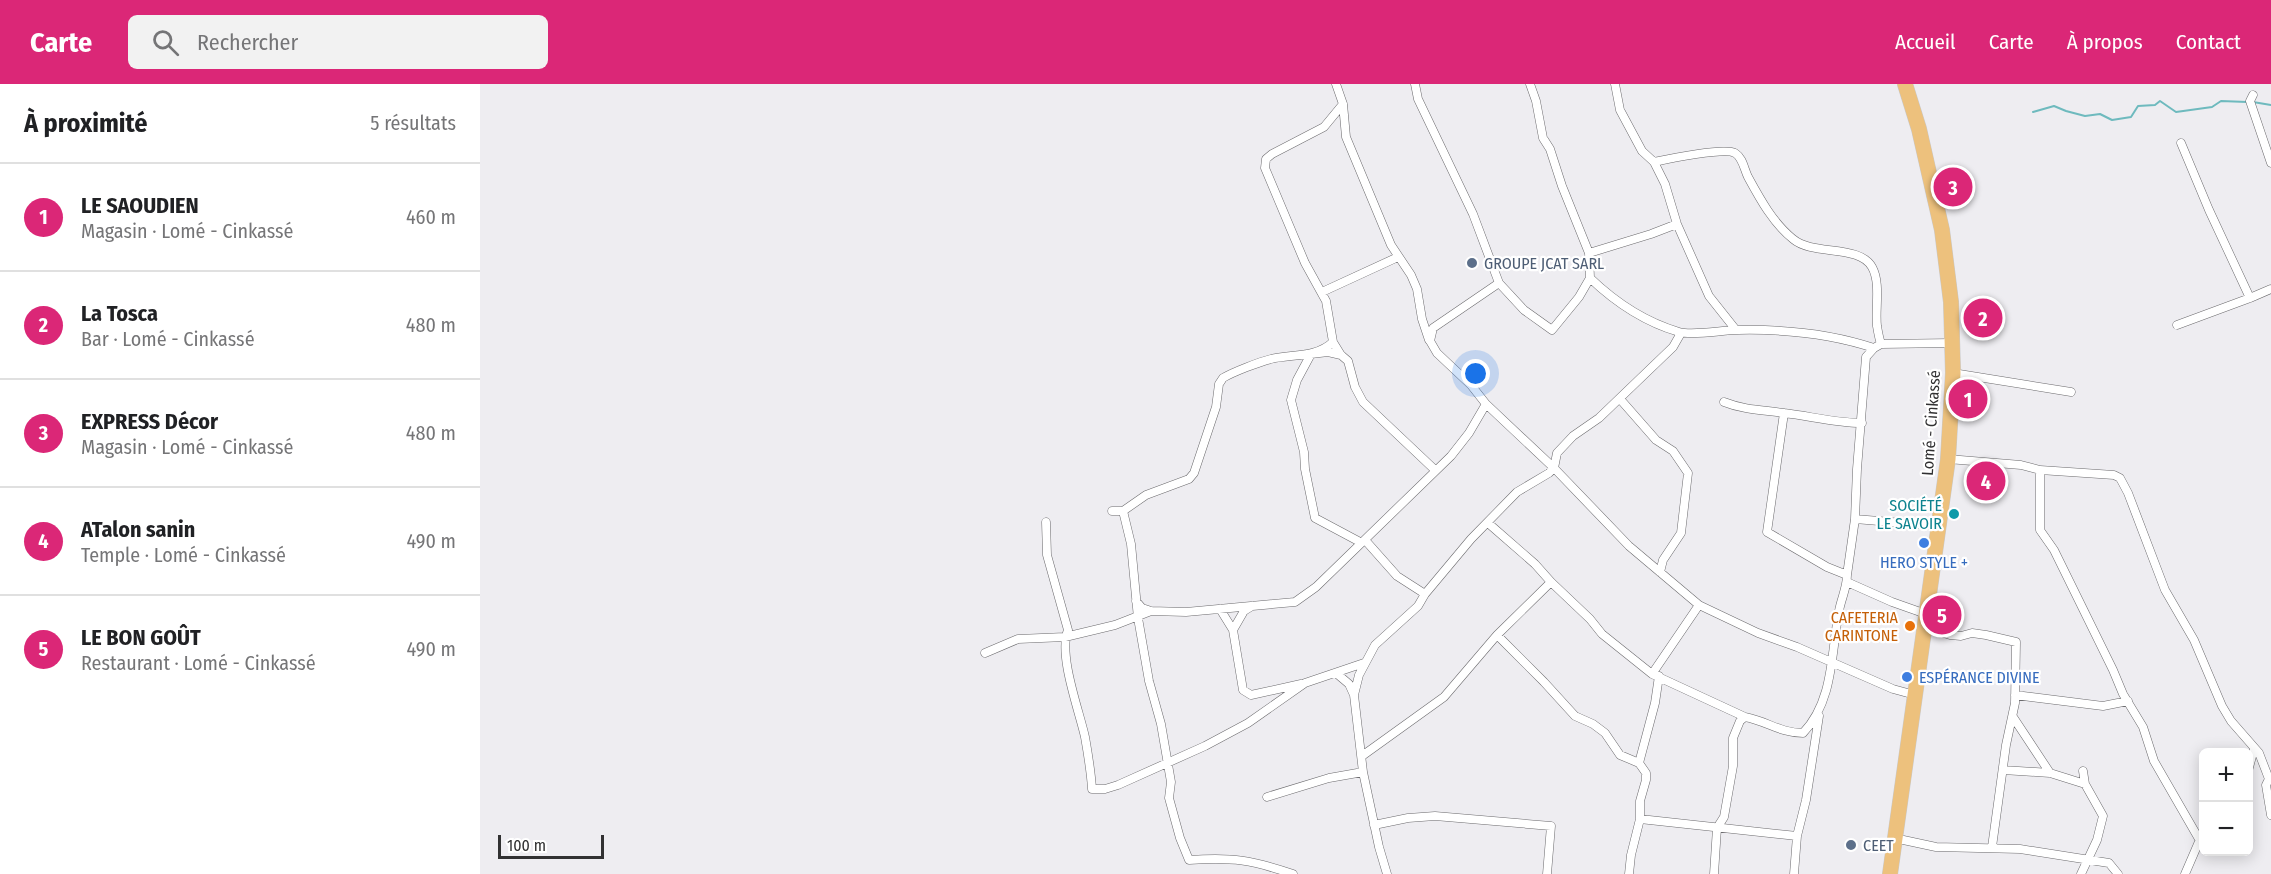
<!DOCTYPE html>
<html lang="fr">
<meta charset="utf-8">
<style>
:root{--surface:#fff;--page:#f2f2f2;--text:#202124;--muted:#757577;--line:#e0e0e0;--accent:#db2777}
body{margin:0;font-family:"Fira Sans Condensed",sans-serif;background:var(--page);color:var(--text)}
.controls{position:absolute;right:18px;bottom:18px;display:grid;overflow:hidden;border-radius:9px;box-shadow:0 3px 15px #0003}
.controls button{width:54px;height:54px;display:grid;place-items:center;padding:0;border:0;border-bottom:2px solid var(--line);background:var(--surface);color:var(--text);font:30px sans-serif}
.scale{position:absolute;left:18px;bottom:15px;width:106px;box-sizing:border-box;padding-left:6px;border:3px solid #313132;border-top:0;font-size:16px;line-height:21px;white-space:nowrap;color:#313132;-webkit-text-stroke:4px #fff;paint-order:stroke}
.you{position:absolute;left:996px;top:290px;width:21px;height:21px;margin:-15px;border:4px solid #fff;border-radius:50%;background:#1a73e8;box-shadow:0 0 0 9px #1a73e833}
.badge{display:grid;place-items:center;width:39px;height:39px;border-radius:50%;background:var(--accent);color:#fff;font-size:20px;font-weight:700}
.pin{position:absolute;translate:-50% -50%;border:3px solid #fff;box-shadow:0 2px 6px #0006}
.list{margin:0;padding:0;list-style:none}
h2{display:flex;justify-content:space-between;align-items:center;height:78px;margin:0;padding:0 24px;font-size:26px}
h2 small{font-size:20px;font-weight:400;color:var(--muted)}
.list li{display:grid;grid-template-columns:39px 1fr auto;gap:18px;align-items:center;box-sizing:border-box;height:108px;padding:0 24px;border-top:2px solid var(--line)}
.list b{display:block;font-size:22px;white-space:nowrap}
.list p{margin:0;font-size:20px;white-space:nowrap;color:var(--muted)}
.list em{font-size:20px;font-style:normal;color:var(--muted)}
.icon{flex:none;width:33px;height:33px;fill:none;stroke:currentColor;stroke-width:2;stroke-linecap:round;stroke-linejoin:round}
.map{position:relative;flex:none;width:1791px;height:790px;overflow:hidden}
header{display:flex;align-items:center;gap:36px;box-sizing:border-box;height:84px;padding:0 30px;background:var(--accent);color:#fff}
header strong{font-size:28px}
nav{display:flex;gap:33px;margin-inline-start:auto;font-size:21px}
.search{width:420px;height:54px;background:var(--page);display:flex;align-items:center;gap:15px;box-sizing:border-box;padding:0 21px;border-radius:9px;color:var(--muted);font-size:22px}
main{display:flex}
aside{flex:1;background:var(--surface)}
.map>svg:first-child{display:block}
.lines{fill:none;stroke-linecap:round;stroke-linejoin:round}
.stream{stroke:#6ebabe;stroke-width:2}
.street-casing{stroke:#6b6a6d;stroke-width:9}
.highway-casing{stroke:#c9c9ca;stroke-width:16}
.street{stroke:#fff;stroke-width:8}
.highway{stroke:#edc17d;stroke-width:15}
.service-dot{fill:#5c6f8a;stroke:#fff;stroke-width:2}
.culture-dot{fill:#0f9aa8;stroke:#fff;stroke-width:2}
.shop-dot{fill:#3f7fe0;stroke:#fff;stroke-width:2}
.food-dot{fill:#e8710a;stroke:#fff;stroke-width:2}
.labels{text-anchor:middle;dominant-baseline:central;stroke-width:4.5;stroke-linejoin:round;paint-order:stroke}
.service-label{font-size:16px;fill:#4e5e75;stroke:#fff;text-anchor:start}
.street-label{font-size:16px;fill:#313132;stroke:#fff}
.culture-label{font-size:16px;fill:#0d838f;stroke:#fff;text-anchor:end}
.shop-label{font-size:16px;fill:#366cbe;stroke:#fff}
.food-label{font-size:16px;fill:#c56008;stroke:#fff;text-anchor:end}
</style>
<header>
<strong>Carte</strong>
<div class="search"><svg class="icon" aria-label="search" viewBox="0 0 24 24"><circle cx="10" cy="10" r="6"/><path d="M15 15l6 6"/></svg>Rechercher</div>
<nav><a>Accueil</a><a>Carte</a><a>À propos</a><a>Contact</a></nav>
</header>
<main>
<aside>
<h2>À proximité<small>5 résultats</small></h2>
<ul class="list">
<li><span class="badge">1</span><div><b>LE SAOUDIEN</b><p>Magasin · Lomé - Cinkassé</p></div><em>460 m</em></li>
<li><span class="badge">2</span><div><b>La Tosca</b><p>Bar · Lomé - Cinkassé</p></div><em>480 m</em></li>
<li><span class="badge">3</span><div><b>EXPRESS Décor</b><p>Magasin · Lomé - Cinkassé</p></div><em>480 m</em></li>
<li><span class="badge">4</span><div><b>ATalon sanin</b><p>Temple · Lomé - Cinkassé</p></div><em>490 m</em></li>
<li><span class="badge">5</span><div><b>LE BON GOÛT</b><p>Restaurant · Lomé - Cinkassé</p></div><em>490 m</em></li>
</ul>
</aside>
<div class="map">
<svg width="1791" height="790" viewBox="0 0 1791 790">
<rect width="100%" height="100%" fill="#eeedf1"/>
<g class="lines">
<!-- stream -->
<path class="stream" d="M1773 18 1791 21
M1553 28 1574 22 1586 27 1605 32 1620 30 1632 36 1651 33 1658 22 1675 21 1680 17 1696 28 1732 23 1741 17 1767 18"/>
<defs>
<path id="street" d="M856 0 863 20 866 53 911 161 931 191 937 205 942 235 949 256
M935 0 938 15 993 130 1019 199 1044 226 1072 246 1099 213 1110 194 1109 169 1082 102 1070 65 1063 54 1056 17 1050 0
M1135 0 1140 26 1162 67 1174 78 1185 100 1197 140 1229 212 1256 246
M1773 11 1770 17 1791 79
M1701 59 1729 126 1770 214
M1174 78C1188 75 1245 63 1255 69 1263 74 1264 85 1268 93 1280 115 1293 139 1313 155 1333 172 1379 160 1392 183 1401 199 1395 224 1397 242 1398 248 1399 254 1401 260
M1109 169 1171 150 1197 140
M1110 194C1135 218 1165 238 1199 248 1213 252 1243 246 1258 246 1305 245 1349 249 1394 264L1401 260 1472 259
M1019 199 953 244 950 257 957 269 991 301 1006 320 1074 384 1149 462 1219 521 1278 549 1317 563 1413 605 1435 611
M842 208 918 173
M1697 241 1770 214 1791 205
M853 258 861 271 868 277 875 303 883 318 955 386
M1394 264 1386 273 1377 385 1375 435 1459 442
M861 271 848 268 831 270 817 296 811 316 824 368 825 385 835 434 880 458
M1473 289 1591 308
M1140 315 1176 356 1193 367 1208 389 1201 449 1183 476 1180 488
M1244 318C1264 326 1283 326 1304 329 1330 332 1355 339 1382 339
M1304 329 1287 448 1347 483 1367 491 1375 435
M1468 375 1541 381 1560 386V446L1574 466 1633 586 1643 610 1663 643 1674 677 1719 755
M1560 386 1634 391 1640 394 1648 409 1685 506 1714 556 1742 622 1751 637 1779 669 1789 695 1786 701 1791 731
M632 427H643L651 460 658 534 669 597 681 640 691 698 689 714 700 754 709 776C754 773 771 776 813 790
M643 427 666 411 709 395 714 389 736 323 739 300 743 294C753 288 779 278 791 275 812 270 836 274 853 258L846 217 825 179 785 84 786 75 792 70 844 43 863 20
M566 438 567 471 588 546C578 571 599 626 605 653 608 670 611 688 612 705H625L638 701 725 662 768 639 825 599 884 579
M1008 439 1055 480 1071 498
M1367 498 1412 518 1446 530
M945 510 991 455 1037 408 1069 389 1074 384 1077 369 1093 352 1119 334 1193 263 1201 249
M656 517 662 524 671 527 706 528 815 518 836 503 971 372 989 349 1006 320
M740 525 753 546 763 606 771 611 821 600
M1445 543 1470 551 1481 552 1492 549 1506 551 1536 558 1535 619 1526 661 1512 763
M753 546 764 527 772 522
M1017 551 1064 598 1095 632 1113 640 1125 649 1140 671 1159 679 1166 689V696L1160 717V735
M505 569 538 555 585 553 635 541 671 527
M856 589 869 600 874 611
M1172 590 1219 521
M1535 611 1623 622 1648 617
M1533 633 1570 689
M882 672 964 613 1017 551 1071 498 1110 535 1122 550 1172 590 1265 633
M1159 679 1175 619 1179 592
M1523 686 1570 689 1605 700
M1768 687 1774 665
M883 688 874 611 879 591 895 561 938 522 945 510 917 492 885 456
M787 713 849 694 883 688 899 763 907 790
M894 741 928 734 955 732 1071 742 1067 790
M1414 754 1456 763 1540 765 1629 779 1638 790
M1149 790 1151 771 1160 735 1317 752
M1234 790 1237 744 1244 733 1253 682V654L1260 637 1265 633C1287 637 1300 649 1323 649 1354 617 1351 568 1359 527 1361 515 1367 504 1367 491
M1314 790 1317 752 1326 716 1339 632
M1601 790 1617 756 1623 732 1605 700 1603 687
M1705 790 1724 746"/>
<path id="highway" d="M1410 790 1468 375 1473 289 1471 218 1462 146 1439 45 1425 0"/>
</defs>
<!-- street casing -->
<use href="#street" class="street-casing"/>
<!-- highway casing -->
<use href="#highway" class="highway-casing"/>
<!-- street -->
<use href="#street" class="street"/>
<!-- highway -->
<use href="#highway" class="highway"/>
</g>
<!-- markers -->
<g class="service-dot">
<circle cx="992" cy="179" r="6"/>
<circle cx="1371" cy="761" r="6"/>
</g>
<circle class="culture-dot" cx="1474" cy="430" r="6"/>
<g class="shop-dot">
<circle cx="1444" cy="459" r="6"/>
<circle cx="1427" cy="593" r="6"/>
</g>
<circle class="food-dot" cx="1430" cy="542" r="6"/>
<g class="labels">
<!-- service labels -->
<g class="service-label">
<text x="1004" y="179">GROUPE JCAT SARL</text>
<text x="1383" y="761">CEET</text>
</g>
<!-- street labels -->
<g class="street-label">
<text transform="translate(1451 339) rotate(-86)">Lomé - Cinkassé</text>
</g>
<!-- culture labels -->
<g class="culture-label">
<text x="1462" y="421">SOCIÉTÉ<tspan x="1462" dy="18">LE SAVOIR</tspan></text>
</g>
<!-- shop labels -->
<g class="shop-label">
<text x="1444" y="478">HERO STYLE +</text>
<text x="1439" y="593" text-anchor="start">ESPÉRANCE DIVINE</text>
</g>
<!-- food labels -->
<g class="food-label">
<text x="1418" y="533">CAFETERIA<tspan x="1418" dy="18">CARINTONE</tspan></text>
</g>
</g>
</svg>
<div class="controls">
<button>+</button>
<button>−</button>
</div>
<div class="scale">100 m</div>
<div class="you"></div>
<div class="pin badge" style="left:1488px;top:315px">1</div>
<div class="pin badge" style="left:1503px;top:234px">2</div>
<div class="pin badge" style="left:1473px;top:103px">3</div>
<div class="pin badge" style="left:1506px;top:397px">4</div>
<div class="pin badge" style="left:1462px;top:531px">5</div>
</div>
</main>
